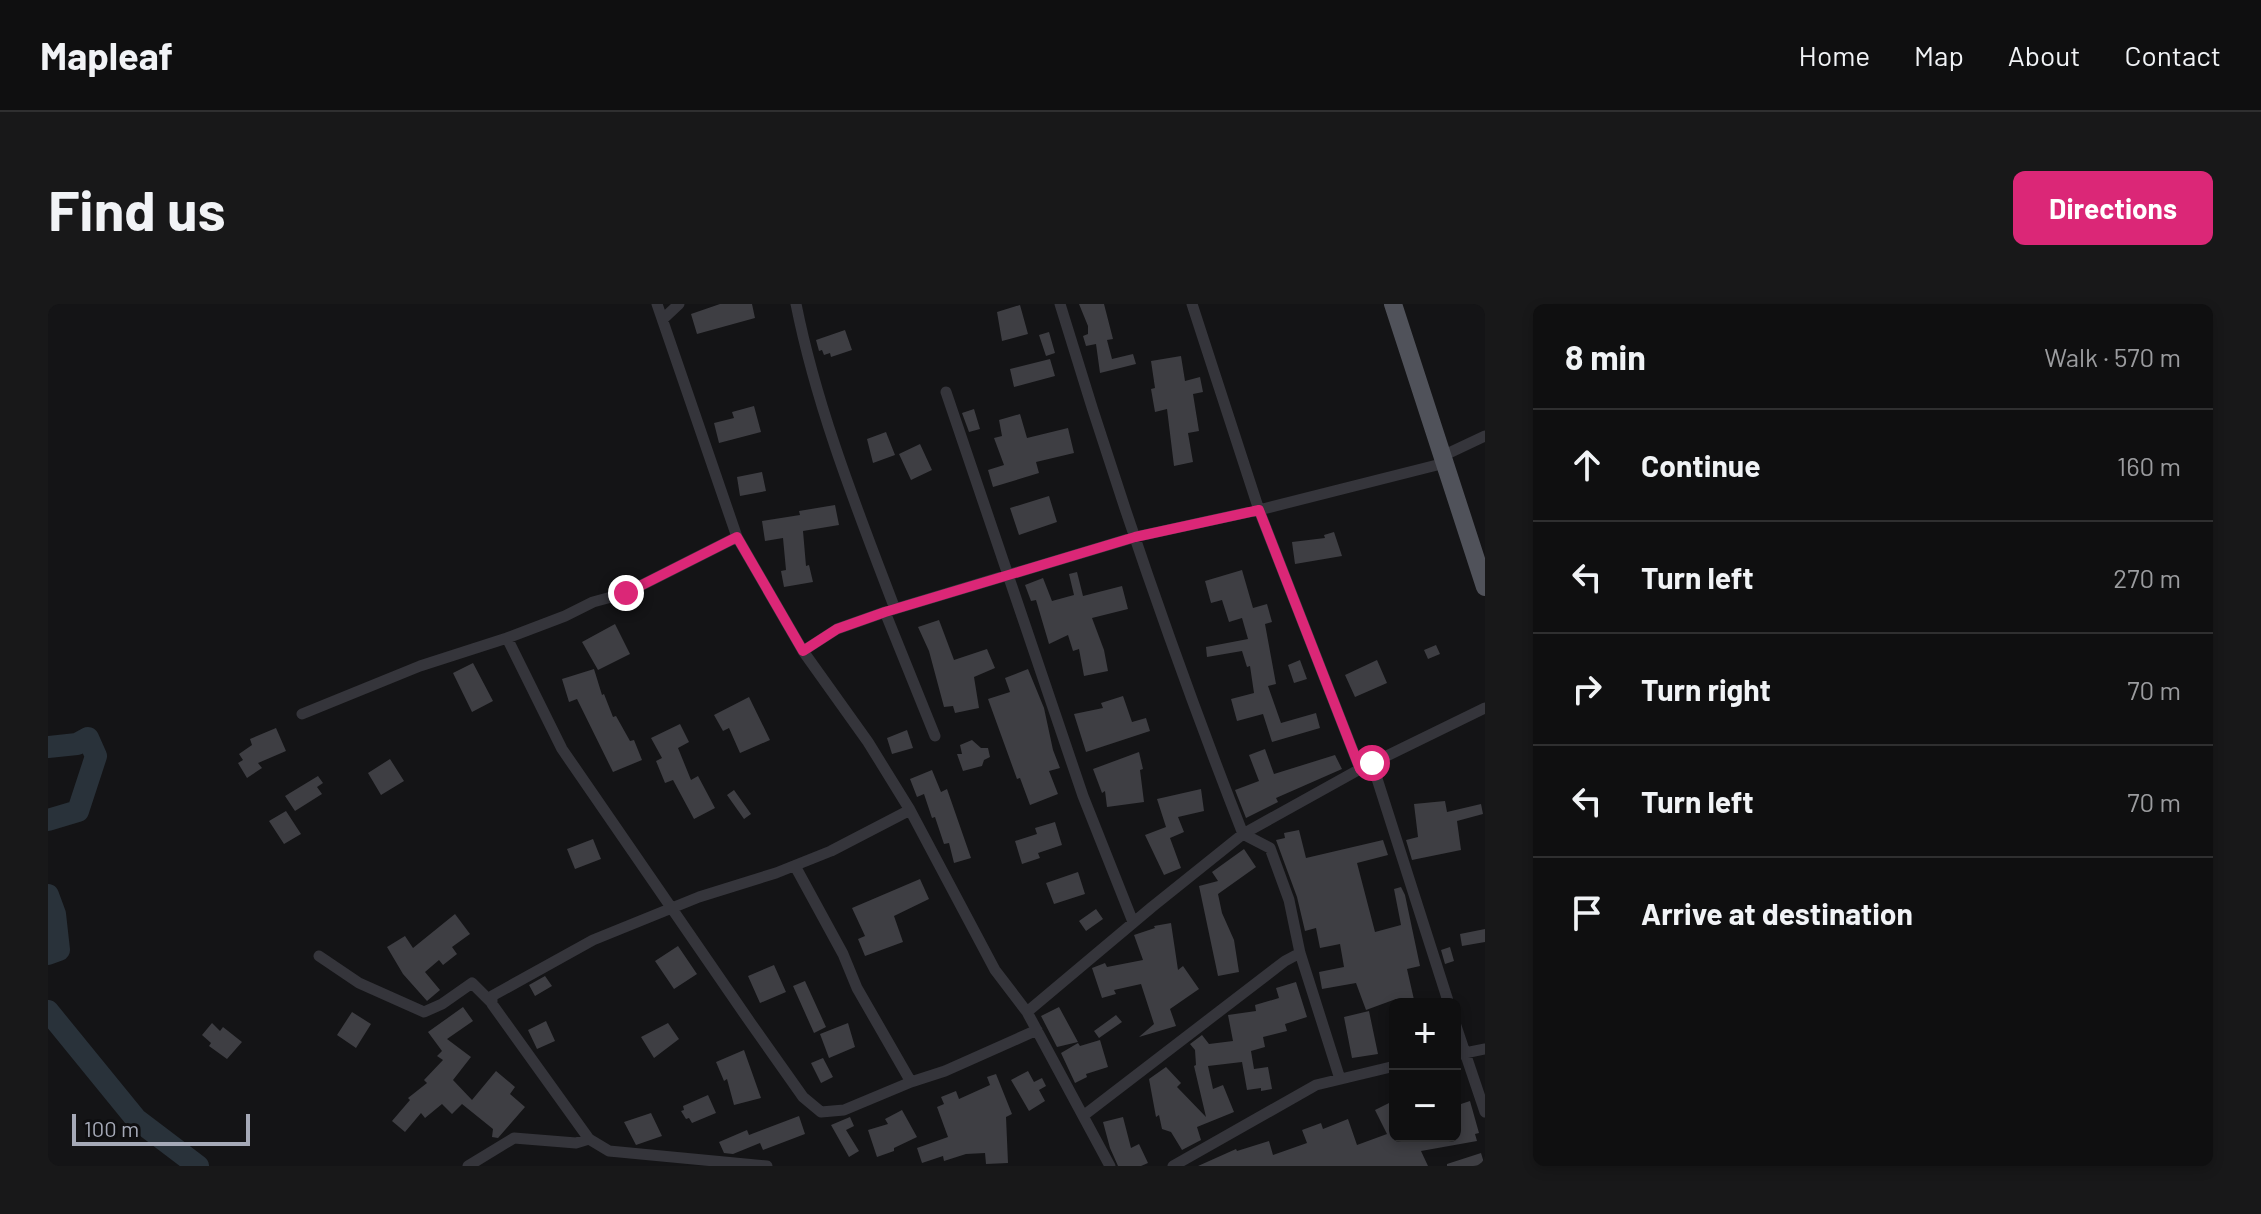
<!DOCTYPE html>
<meta charset="utf-8">
<style>
:root{--surface:#0f0f10;--page:#181819;--text:#f1f3f6;--muted:#9b9c9f;--line:#2f2f30;--accent:#db2777}
body{margin:0;font-family:Barlow,sans-serif;background:var(--page);color:var(--text)}
.controls{position:absolute;right:24px;bottom:24px;display:grid;overflow:hidden;border-radius:12px;box-shadow:0 4px 12px #0003}
.controls button{width:72px;height:72px;display:grid;place-items:center;padding:0;border:0;border-bottom:2px solid var(--line);background:var(--surface);color:var(--text);font:40px sans-serif}
.scale{position:absolute;left:24px;bottom:20px;width:178px;box-sizing:border-box;padding-left:8px;border:4px solid #a5a9b7;border-top:0;font-size:22px;line-height:28px;white-space:nowrap;color:#a5a9b7;-webkit-text-stroke:6px #0f0f11;paint-order:stroke}
.stop{position:absolute;width:24px;height:24px;margin:-18px;border:6px solid #db2777;border-radius:50%;background:#fff}
.stop.end{background:#db2777;border-color:#fff;box-shadow:0 2px 8px #0008}
.list{margin:0;padding:0;list-style:none}
h2{display:flex;justify-content:space-between;align-items:center;height:104px;margin:0;padding:0 32px;font-size:34px}
h2 small{font-size:26px;font-weight:400;color:var(--muted)}
.list li{display:grid;grid-template-columns:52px 1fr auto;gap:24px;align-items:center;box-sizing:border-box;height:112px;padding:0 32px;border-top:2px solid var(--line)}
.list b{display:block;font-size:30px;white-space:nowrap}
.list em{font-size:26px;font-style:normal;color:var(--muted)}
.icon{flex:none;width:44px;height:44px;fill:none;stroke:currentColor;stroke-width:2;stroke-linecap:round;stroke-linejoin:round}
.map{position:relative;flex:none;width:1437px;height:862px;overflow:hidden;border-radius:12px}
header{display:flex;align-items:center;gap:48px;box-sizing:border-box;height:112px;padding:0 40px;background:var(--surface);border-bottom:2px solid var(--line)}
header strong{font-size:38px}
nav{display:flex;gap:44px;margin-inline-start:auto;font-size:28px}
.intro{display:flex;align-items:center;justify-content:space-between;box-sizing:border-box;height:192px;padding:0 48px}
h1{margin:0;font-size:56px}
.button{padding:20px 36px;border-radius:12px;background:var(--accent);color:#fff;font-size:28px;font-weight:700}
main{display:flex;gap:48px;padding:0 48px}
aside{flex:1;background:var(--surface);border-radius:12px;box-shadow:0 4px 12px #0003}
.map>svg:first-child{display:block}
.lines{fill:none;stroke-linecap:round;stroke-linejoin:round}
.river{stroke:#29323a;stroke-width:22}
.building{fill:#3e3e43}
.minor{stroke:#35353b;stroke-width:11}
.primary{stroke:#50525a;stroke-width:18}
.route{stroke:#db2777;stroke-width:10}
</style>
<header>
<strong>Mapleaf</strong>
<nav><a>Home</a><a>Map</a><a>About</a><a>Contact</a></nav>
</header>
<div class="intro"><h1>Find us</h1><a class="button">Directions</a></div>
<main>
<div class="map">
<svg width="1437" height="862" viewBox="0 0 1437 862">
<rect width="100%" height="100%" fill="#141416"/>
<g class="lines">
<!-- river -->
<path class="river" d="M0 443 29 440 40 434 48 452 30 507 0 516
M0 591 7 610 11 646 0 650
M0 707 88 815 150 862"/>
</g>
<!-- building -->
<path class="building" d="M672 0H704L707 14 649 30 643 10Z
M1031 0H1056L1065 35 1059 36 1064 55 1085 50 1088 60 1052 69 1048 40 1038 42 1035 32 1040 30V22Z
M972 1 980 30 954 37 949 8Z
M797 26 804 46 783 53 782 49 776 51 774 46 771 47 768 36Z
M1001 28 1007 49 998 52 991 31Z
M1133 52 1137 77 1152 73 1155 88 1145 90 1151 127 1140 129 1145 158 1126 162 1119 105 1107 108 1103 85 1107 84 1103 57Z
M1002 55 1007 72 966 83 962 65Z
M706 102 713 128 671 139 666 119 686 114 684 108Z
M926 105 932 125 921 128 914 109Z
M972 110 979 134 1020 124 1026 149 988 158 991 169 945 183 940 166 956 161 946 134 954 132 951 116Z
M838 128 847 151 825 159 819 135Z
M872 140 884 166 863 176 851 150Z
M714 168 718 187 692 192 689 173Z
M1001 192 1009 218 971 231 962 204Z
M787 201 791 221 755 227 758 262 761 261 765 278 736 283 733 267 738 266 735 234 717 237 714 217 752 211 751 207Z
M1286 228 1294 252 1247 260 1244 238 1277 234 1276 231Z
M1194 266 1205 304 1219 300 1224 318 1217 320 1228 380 1220 382 1233 419 1268 409 1272 424 1224 438 1215 410 1189 417 1183 395 1206 389 1202 362 1199 363 1194 347 1159 353 1158 343 1200 335 1194 314 1181 318 1174 296 1163 299 1157 277Z
M1029 268 1035 292 1074 282 1080 305 1044 314 1056 346 1060 367 1036 372 1031 345 1025 347 1020 331 1001 340 988 296 983 297 977 281 995 274 1004 297 1026 291 1021 270Z
M891 316 906 356 939 345 947 364 926 373 931 404 907 409 905 402 896 403 881 347 870 323Z
M567 320 582 350 550 366 534 338Z
M1388 341 1392 350 1380 355 1376 346Z
M1252 356 1259 375 1246 379 1240 361Z
M1329 356 1339 379 1307 393 1297 371Z
M425 359 445 397 424 408 405 369Z
M546 365 554 391 556 390 565 413 568 412 582 437 586 436 594 456 565 468 529 395 521 398 514 375Z
M980 365 996 404 1005 446 1012 464 1001 467 1010 490 982 501 972 474 969 475 940 395 962 388 957 374Z
M1075 392 1084 418 1098 414 1102 427 1038 448 1026 410 1055 404 1053 399Z
M701 393 722 436 692 449 681 424 675 427 666 411Z
M632 420 641 438 630 444 643 476 650 472 667 504 646 515 625 476 617 479 608 457 614 454 603 434Z
M228 424 238 447 210 459 214 464 199 474 190 459 195 456 191 450 204 441 202 435Z
M859 426 865 444 844 450 839 434Z
M924 436 933 444H940L942 453 936 456 934 462 915 467 909 450H914L912 441Z
M1217 445 1226 470 1287 451 1294 465 1228 494 1230 498 1198 514 1187 486 1211 477 1201 451Z
M1091 448 1095 465 1092 466 1096 498 1059 503 1057 487 1054 489 1045 465Z
M342 455 356 477 333 491 320 469Z
M884 466 893 488 899 485 923 554 906 559 901 539 896 540 887 513 884 514 876 490 869 493 862 475Z
M270 472 275 479 269 483 274 490 247 507 237 492Z
M1153 485 1156 507 1130 513 1136 528 1122 534 1133 564 1116 571 1097 531 1118 523 1109 495Z
M686 486 703 510 696 515 679 491Z
M1397 497 1399 508 1433 500 1435 510 1409 517 1413 546 1364 556 1358 536 1370 533 1366 500Z
M238 507 253 530 236 540 221 517Z
M1007 518 1014 541 990 549 992 554 974 560 967 537 989 530 987 524Z
M1251 526 1258 554 1335 536 1340 551 1309 559 1327 628 1353 621 1346 585 1353 583 1357 591 1372 662 1359 665 1367 700H1348V695L1318 706 1308 679 1274 685 1271 668 1296 663 1292 640 1272 644 1268 624 1257 627 1249 593 1228 536 1237 534 1236 529Z
M545 535 553 555 527 565 519 545Z
M1196 545 1208 563 1170 590 1174 609 1186 636 1191 668 1170 672 1151 582 1170 577 1164 568Z
M1030 568 1037 590 1006 600 998 579Z
M872 575 881 595 846 612 855 638 817 652 810 635 817 632 804 604Z
M1048 605 1055 615 1038 627 1031 617Z
M407 610 422 630 404 643 409 650 395 661 391 656 377 668 392 686 379 697 355 670 339 643 357 632 365 644Z
M1123 619 1130 666 1135 662 1151 685 1122 705 1128 722 1091 733 1106 720 1093 680 1066 686 1068 690 1054 694 1044 664 1057 659 1059 663 1095 656 1086 631 1107 624 1106 622Z
M1437 625V638L1414 642 1412 630Z
M630 642 649 670 626 685 607 657Z
M1402 643 1406 657 1397 660 1393 646Z
M726 661 738 688 712 699 700 672Z
M497 672 504 682 487 692 481 681Z
M757 677 778 723 766 729 745 682Z
M1248 678 1259 713 1237 720 1239 727 1215 733 1217 743 1203 747 1206 765 1220 763 1224 785 1213 787V784L1199 786 1194 758 1160 762 1165 785 1175 781 1186 808 1149 823 1153 836 1134 846 1123 828 1114 825 1111 811 1108 813 1101 775 1118 763 1133 779 1129 783 1158 813 1146 762 1148 761 1147 746 1142 740 1154 731 1161 740 1185 737 1180 711 1208 707 1207 701 1231 694 1228 684Z
M415 703 425 717 399 735 423 753 405 776 424 796 448 767 467 783 462 790 477 803 450 834 444 833 445 825 414 800 404 810 394 800 377 814 373 809 357 828 344 817 362 796 360 794 379 779 376 776 395 756 389 752 394 747 380 728Z
M1011 703 1030 738 1009 743 993 712Z
M1321 707 1330 750 1304 754 1296 713Z
M304 708 323 720 308 744 289 731Z
M1068 711 1074 718 1051 734 1046 727Z
M498 717 507 737 489 745 480 726Z
M164 719 172 727 175 723 194 738 179 755 161 742 163 739 154 731Z
M620 719 631 735 606 754 593 733Z
M800 719 807 743 781 754 772 730Z
M1052 736 1060 763 1038 770 1039 773 1027 779 1013 749 1030 739 1032 742Z
M696 746 713 794 686 801 679 775 676 777 668 758Z
M775 754 785 773 773 779 763 759Z
M980 767 986 778 994 774 998 782 991 786 997 797 981 807 963 776Z
M948 770 964 810 958 813 960 859 938 860 937 849 918 850 896 857 895 852 874 859 869 844 900 833 889 803 896 800 893 793 908 787 911 795 942 781 939 773Z
M660 791 668 809 644 819 641 814 638 815 633 807 636 806 635 802Z
M1347 796V832H1407V802L1422 797 1431 829 1427 830 1429 837 1373 847 1380 862H1150L1188 845 1189 847 1221 837 1225 851 1259 839 1254 826 1273 819 1275 825 1300 815 1309 841 1339 830 1327 806Z
M854 806 869 833 846 844V847L829 853 820 826 840 820 837 815Z
M603 809 614 832 588 841 576 818Z
M751 812 757 830 715 846 712 839 685 850 676 849 671 838 699 826 701 831Z
M802 813 806 822 798 826 811 847 801 853 783 821Z
M1075 813 1083 844 1091 840 1100 859 1093 862H1070L1062 844 1055 818Z
M1433 849 1437 862H1399V860Z"/>
<g class="lines">
<!-- minor -->
<path class="minor" d="M609 0 689 233 755 347 820 438 862 506 947 666 979 708 1062 862
M748 0C769 105 809 205 847 305
M1012 0C1066 179 1127 356 1195 530L1222 544 1241 596 1252 649 1292 775
M1144 0 1211 206 1312 465
M615 15 631 0
M898 88 1035 492 1085 618
M1403 148 1437 132
M837 308 887 432
M459 334 514 445 702 718 755 793 773 808 796 806 863 778 897 767 989 726
M755 347 789 325 837 308 1087 233 1211 206 1397 159
M254 410 372 362 459 334 517 312 545 298 578 289 689 233
M1324 459 1401 700
M747 562 795 650 809 684 863 778
M271 652 311 679 376 708 394 700 424 679 443 698
M979 708 1104 603 1195 530 1312 465 1437 404
M1407 719 1437 808
M1407 751 1437 745
M1035 812 1237 657 1252 649
M420 862 466 834 528 839 541 835
M719 862 561 847 541 835 444 700V692L545 636 651 593 728 569 783 547 862 506
M1125 862 1268 781 1347 762"/>
<!-- primary -->
<path class="primary" d="M1345 0 1437 283"/>
</g>
<g class="lines">
<!-- route -->
<path class="route" d="M578 289 689 233 755 347 789 325 837 308 1087 233 1211 206 1312 465 1324 459"/>
</g>
</svg>
<div class="controls">
<button>+</button>
<button>−</button>
</div>
<div class="scale">100 m</div>
<div class="stop" style="left:1324px;top:459px"></div>
<div class="stop end" style="left:578px;top:289px"></div>
</div>
<aside>
<h2>8 min<small>Walk · 570 m</small></h2>
<ul class="list">
<li><svg class="icon" aria-label="ahead" viewBox="0 0 24 24"><path d="M12 20V5M6 11l6-6 6 6"/></svg><div><b>Continue</b></div><em>160 m</em></li>
<li><svg class="icon" aria-label="left" viewBox="0 0 24 24"><path d="M17 20v-9H6M10 6l-5 5 5 5"/></svg><div><b>Turn left</b></div><em>270 m</em></li>
<li><svg class="icon" aria-label="right" viewBox="0 0 24 24"><path d="M7 20v-9h11M14 6l5 5-5 5"/></svg><div><b>Turn right</b></div><em>70 m</em></li>
<li><svg class="icon" aria-label="left" viewBox="0 0 24 24"><path d="M17 20v-9H6M10 6l-5 5 5 5"/></svg><div><b>Turn left</b></div><em>70 m</em></li>
<li><svg class="icon" aria-label="arrive" viewBox="0 0 24 24"><path d="M6 21V4h12l-3 4 3 4H6"/></svg><div><b>Arrive at destination</b></div></li>
</ul>
</aside>
</main>
